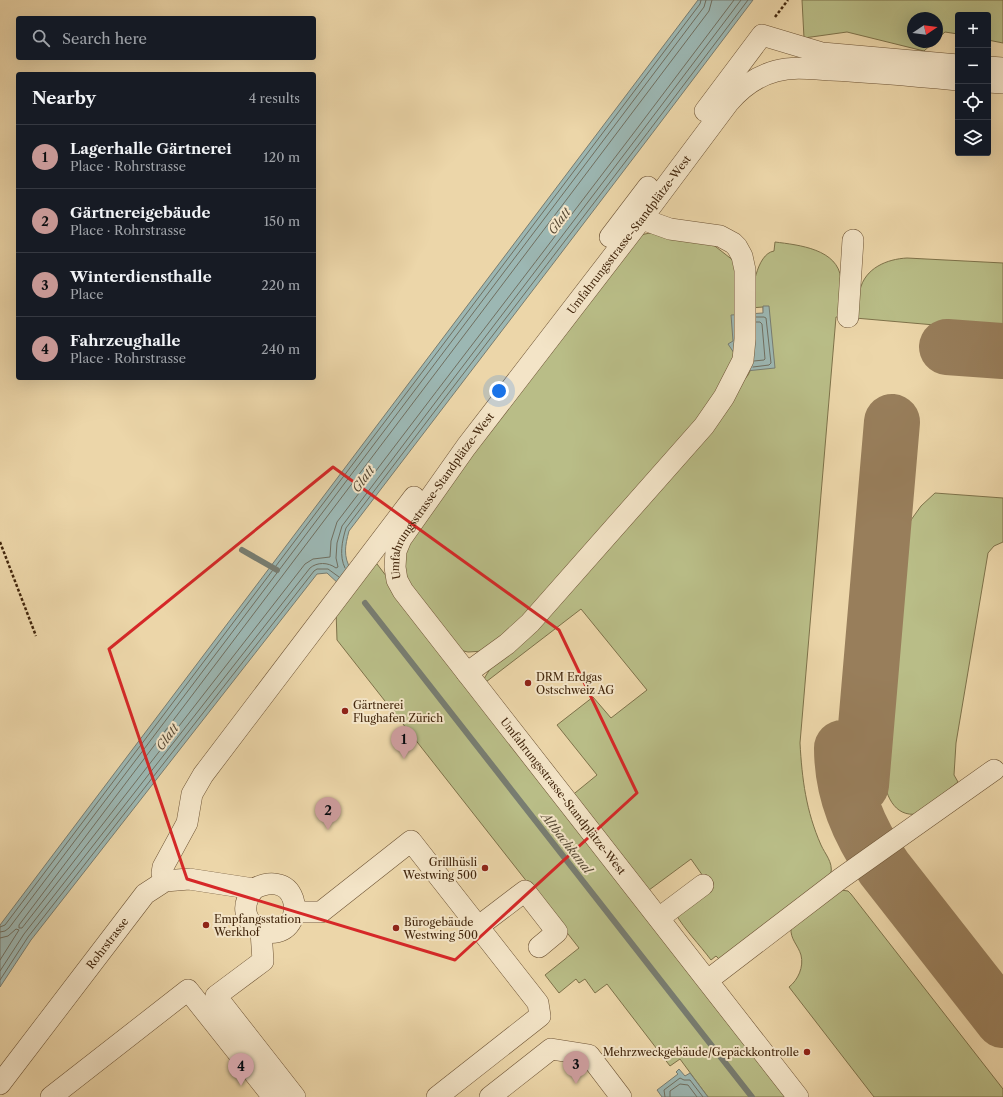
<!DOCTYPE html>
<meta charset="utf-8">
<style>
:root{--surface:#171b24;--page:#242831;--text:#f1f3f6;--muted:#9ea1a6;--line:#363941;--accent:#c59692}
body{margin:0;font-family:"Libre Caslon Text",serif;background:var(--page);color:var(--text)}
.controls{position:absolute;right:12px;top:12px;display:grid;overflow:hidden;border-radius:4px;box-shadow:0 4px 16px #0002}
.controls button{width:36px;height:36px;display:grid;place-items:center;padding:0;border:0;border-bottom:1px solid var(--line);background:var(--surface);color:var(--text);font:20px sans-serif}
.compass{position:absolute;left:907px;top:12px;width:36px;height:36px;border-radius:50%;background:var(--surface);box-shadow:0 4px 16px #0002;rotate:77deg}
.you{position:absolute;left:499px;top:391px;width:14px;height:14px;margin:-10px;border:3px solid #fff;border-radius:50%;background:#1a73e8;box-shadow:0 0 0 6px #1a73e833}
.badge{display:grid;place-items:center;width:26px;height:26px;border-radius:50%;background:var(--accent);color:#111;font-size:13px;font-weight:700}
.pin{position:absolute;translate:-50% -33px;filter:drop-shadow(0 1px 2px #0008)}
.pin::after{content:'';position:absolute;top:21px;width:14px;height:12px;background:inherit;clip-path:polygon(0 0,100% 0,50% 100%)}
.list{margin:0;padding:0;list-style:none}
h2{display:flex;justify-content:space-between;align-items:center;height:52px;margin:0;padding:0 16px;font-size:17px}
h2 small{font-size:13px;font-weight:400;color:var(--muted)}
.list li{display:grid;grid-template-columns:26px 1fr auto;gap:12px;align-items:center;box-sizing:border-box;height:64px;padding:0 16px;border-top:1px solid var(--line)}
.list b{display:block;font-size:15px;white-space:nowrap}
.list p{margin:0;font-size:13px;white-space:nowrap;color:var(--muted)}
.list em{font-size:13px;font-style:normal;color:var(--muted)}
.icon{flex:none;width:22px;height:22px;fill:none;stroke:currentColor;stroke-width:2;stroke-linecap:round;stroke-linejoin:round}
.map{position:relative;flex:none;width:1003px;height:1097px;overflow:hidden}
.search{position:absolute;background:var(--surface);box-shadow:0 4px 16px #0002;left:16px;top:16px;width:300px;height:44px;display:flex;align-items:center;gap:10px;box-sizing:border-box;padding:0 14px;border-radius:4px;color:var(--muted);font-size:15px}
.panel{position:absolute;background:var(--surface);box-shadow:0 4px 16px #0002;left:16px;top:72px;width:300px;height:308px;border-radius:4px}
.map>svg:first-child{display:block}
.green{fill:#b9bd87;stroke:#7e724a}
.water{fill:#9cb7b3;stroke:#787d71}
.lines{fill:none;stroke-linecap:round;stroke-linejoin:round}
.shore{stroke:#706f60;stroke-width:1}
.stream{stroke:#787d71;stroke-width:6}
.taxiway{stroke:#987e5b;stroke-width:56}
.minor-casing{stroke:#6d5334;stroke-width:22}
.path{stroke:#43270d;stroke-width:2.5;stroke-dasharray:3 2;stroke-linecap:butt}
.minor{stroke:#f3e4c7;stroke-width:21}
.marked{fill:none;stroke:#d62828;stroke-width:3;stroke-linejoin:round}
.poi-dot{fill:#8f2418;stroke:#f3e4c7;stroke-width:1.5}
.labels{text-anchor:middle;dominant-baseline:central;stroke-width:4;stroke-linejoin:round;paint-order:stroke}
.street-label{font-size:11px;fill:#43270d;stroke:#f3e4c7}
.poi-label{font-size:11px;fill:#43270d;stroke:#f3e4c7;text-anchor:start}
.water-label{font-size:12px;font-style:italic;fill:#594b36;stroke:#f3e4c7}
</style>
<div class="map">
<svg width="1003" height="1097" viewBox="0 0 1003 1097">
<rect width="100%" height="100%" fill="#ecd6a9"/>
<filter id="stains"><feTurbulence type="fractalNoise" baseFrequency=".005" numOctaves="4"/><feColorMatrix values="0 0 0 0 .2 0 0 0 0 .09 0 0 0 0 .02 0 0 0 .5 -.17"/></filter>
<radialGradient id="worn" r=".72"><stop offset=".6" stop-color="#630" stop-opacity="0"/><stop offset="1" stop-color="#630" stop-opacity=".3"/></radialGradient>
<!-- green -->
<path class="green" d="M802 0H1003V43L988 40V15H958V34L945 32 937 39V18H913V42H934L924 51 847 32 804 38Z
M650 233 702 236 734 261 740 315 733 357 716 397 534 611 484 651 468 652 459 650 421 607 403 569 408 539 640 235Z
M775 242C799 245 838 249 841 279 843 291 840 305 840 317H836L800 743C802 779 806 811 821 845 825 854 833 862 831 873L722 962 716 956 711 960C699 944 685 930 675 913L710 886 691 859 645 893 570 797 597 775 557 725 593 697 611 718 647 690 581 609 482 685 485 677 490 669 738 388 748 375 755 361 764 320 763 307 750 308C752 292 756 254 774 251Z
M907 258 1003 263V331L855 318C857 309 857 299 860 290 865 268 887 259 907 258Z
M935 493 1003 498V542L994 546 988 553 956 743 954 775 958 782 918 814C869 821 882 723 884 695H888L901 546 911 520 921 506Z
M374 560 418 618 786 1097H708L680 1059 670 1066 607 984 595 993 585 979 579 983 576 979 559 993 545 975 579 948 337 640 336 610Z
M841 890 848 891 851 894 1003 1089V1097H874L789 987C798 980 804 967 801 955 798 945 790 939 791 928Z"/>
<!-- water -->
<path class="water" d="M698 0H753C619 178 484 354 349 531 345 546 343 556 351 570L340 585 327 573 317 574 31 940 0 987V925Z
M763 306H769L775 368 746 371 728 344 733 341 731 315 763 313Z
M679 1069 685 1076 690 1073 708 1097H662L657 1090 678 1074 676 1072Z"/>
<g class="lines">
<!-- shore -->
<path class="shore" d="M712 0 709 11 113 800 19 925V928H22L305 564 313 559 330 557 331 541 337 522C469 348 603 175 734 0
M754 361 764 360 765 359 762 324 760 322H756
M753 367 769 365 771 363 766 318 764 317H756
M345 568C339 556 342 541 346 528 479 352 615 177 748 0
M0 927 5 925 700 4 701 0
M0 932 5 931 9 928 704 7 706 0
M0 938 8 936 16 929 19 930 0 960
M0 971 24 934 310 568C317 562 328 562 336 568L338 567 336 558 337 543 342 526C474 350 609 176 741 0
M0 980 28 937 314 571 317 569H328L339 577
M665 1097 664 1090 680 1078 684 1080H690L703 1097
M670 1097V1091L680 1084 688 1085 697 1097"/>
<!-- stream -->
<path class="stream" d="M242 550 277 570
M365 603 752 1097"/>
<!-- taxiway -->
<path class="taxiway" d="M947 347 1003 351
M842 748C842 793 859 831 884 868L1003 1020
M861 785 892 422"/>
<defs>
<g id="minor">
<path d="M988 67 1003 68"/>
<path d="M988 82 1003 83"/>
<path d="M705 111 762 35 822 53 958 65"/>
<path d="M610 237 648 187"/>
<path d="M848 317 853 240"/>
<path d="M467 673 507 644 530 623 704 426 724 397 743 360 745 339V270L742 256 737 247 733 243 720 236 670 229 642 219"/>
<path d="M165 881 162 873 163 867 187 823 192 794 203 775 414 497"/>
<path d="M295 912H321L411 841 538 1003 540 1016 437 1097"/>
<path d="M659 918 703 885"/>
<path d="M479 926 525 891 557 932 539 947"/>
<path d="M261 931 263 961 216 996 295 1097"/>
<path d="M708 980 840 879 994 770"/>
<path id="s1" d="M0 1084 145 894 165 881 189 879 254 889C268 881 287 881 293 899 295 905 295 911 293 917 280 951 225 923 254 889"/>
<path d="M51 1097 188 990 273 1097"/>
<path d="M490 1097 551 1049 589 1055 621 1097"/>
<path id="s2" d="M798 1097 403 591 397 580 395 567 396 551 401 539 466 447 640 221 729 102C742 87 757 76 776 71 794 66 813 69 831 70 873 72 916 76 958 80"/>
</g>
</defs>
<!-- minor casing -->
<use href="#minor" class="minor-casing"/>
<!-- path -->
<path class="path" d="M775 17 788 0
M0 542 36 636"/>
<!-- minor -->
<use href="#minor" class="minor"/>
</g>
<!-- marked area -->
<path class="marked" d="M333 467 559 630 637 793 455 960 187 879 109 649Z"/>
<!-- markers -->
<g class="poi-dot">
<circle cx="528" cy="683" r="4"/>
<circle cx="345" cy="711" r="4"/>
<circle cx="485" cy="868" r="4"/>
<circle cx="206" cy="925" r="4"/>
<circle cx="396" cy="928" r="4"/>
<circle cx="807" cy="1052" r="4"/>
</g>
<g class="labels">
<!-- street labels -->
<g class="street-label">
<text stroke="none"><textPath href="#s2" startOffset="1077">Umfahrungsstrasse-Standplätze-West</textPath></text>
<text stroke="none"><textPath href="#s2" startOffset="753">Umfahrungsstrasse-Standplätze-West</textPath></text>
<text transform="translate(563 796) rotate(52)">Umfahrungsstrasse-Standplätze-West</text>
<text stroke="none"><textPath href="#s1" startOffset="177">Rohrstrasse</textPath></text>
</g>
<!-- poi labels -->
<g class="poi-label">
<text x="536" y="677">DRM Erdgas<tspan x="536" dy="13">Ostschweiz AG</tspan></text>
<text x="353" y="705">Gärtnerei<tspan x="353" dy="13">Flughafen Zürich</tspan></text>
<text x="477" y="862" text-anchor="end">Grillhüsli<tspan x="477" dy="13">Westwing 500</tspan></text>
<text x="214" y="919">Empfangsstation<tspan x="214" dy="13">Werkhof</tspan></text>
<text x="404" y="922">Bürogebäude<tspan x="404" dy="13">Westwing 500</tspan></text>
<text x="799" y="1052" text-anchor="end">Mehrzweckgebäude/Gepäckkontrolle</text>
</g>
<!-- water labels -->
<g class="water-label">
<text transform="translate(559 221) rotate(-53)">Glatt</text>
<text transform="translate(363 479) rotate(-53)">Glatt</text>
<text transform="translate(167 737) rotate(-53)">Glatt</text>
<text transform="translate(567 843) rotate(52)">Altbachkanal</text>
</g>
</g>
<rect width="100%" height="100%" filter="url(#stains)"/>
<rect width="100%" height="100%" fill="url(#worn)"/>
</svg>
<div class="controls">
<button>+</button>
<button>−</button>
<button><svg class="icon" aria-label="locate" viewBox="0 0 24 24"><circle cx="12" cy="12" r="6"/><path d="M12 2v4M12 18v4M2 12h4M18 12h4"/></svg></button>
<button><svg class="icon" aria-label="layers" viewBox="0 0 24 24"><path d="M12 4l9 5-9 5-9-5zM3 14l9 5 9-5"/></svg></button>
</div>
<svg class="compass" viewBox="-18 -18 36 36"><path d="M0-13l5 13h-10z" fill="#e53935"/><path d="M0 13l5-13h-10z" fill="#9ea1a6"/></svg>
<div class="you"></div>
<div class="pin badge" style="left:404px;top:759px">1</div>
<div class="pin badge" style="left:328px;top:830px">2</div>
<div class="pin badge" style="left:576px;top:1084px">3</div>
<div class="pin badge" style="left:241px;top:1086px">4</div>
<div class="search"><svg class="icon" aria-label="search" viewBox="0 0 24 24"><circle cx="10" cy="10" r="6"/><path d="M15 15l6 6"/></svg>Search here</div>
<section class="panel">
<h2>Nearby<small>4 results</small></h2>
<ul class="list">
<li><span class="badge">1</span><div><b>Lagerhalle Gärtnerei</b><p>Place · Rohrstrasse</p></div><em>120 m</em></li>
<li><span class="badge">2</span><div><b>Gärtnereigebäude</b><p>Place · Rohrstrasse</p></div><em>150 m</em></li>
<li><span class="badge">3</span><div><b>Winterdiensthalle</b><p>Place</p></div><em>220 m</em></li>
<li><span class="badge">4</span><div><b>Fahrzeughalle</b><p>Place · Rohrstrasse</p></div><em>240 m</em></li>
</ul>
</section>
</div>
